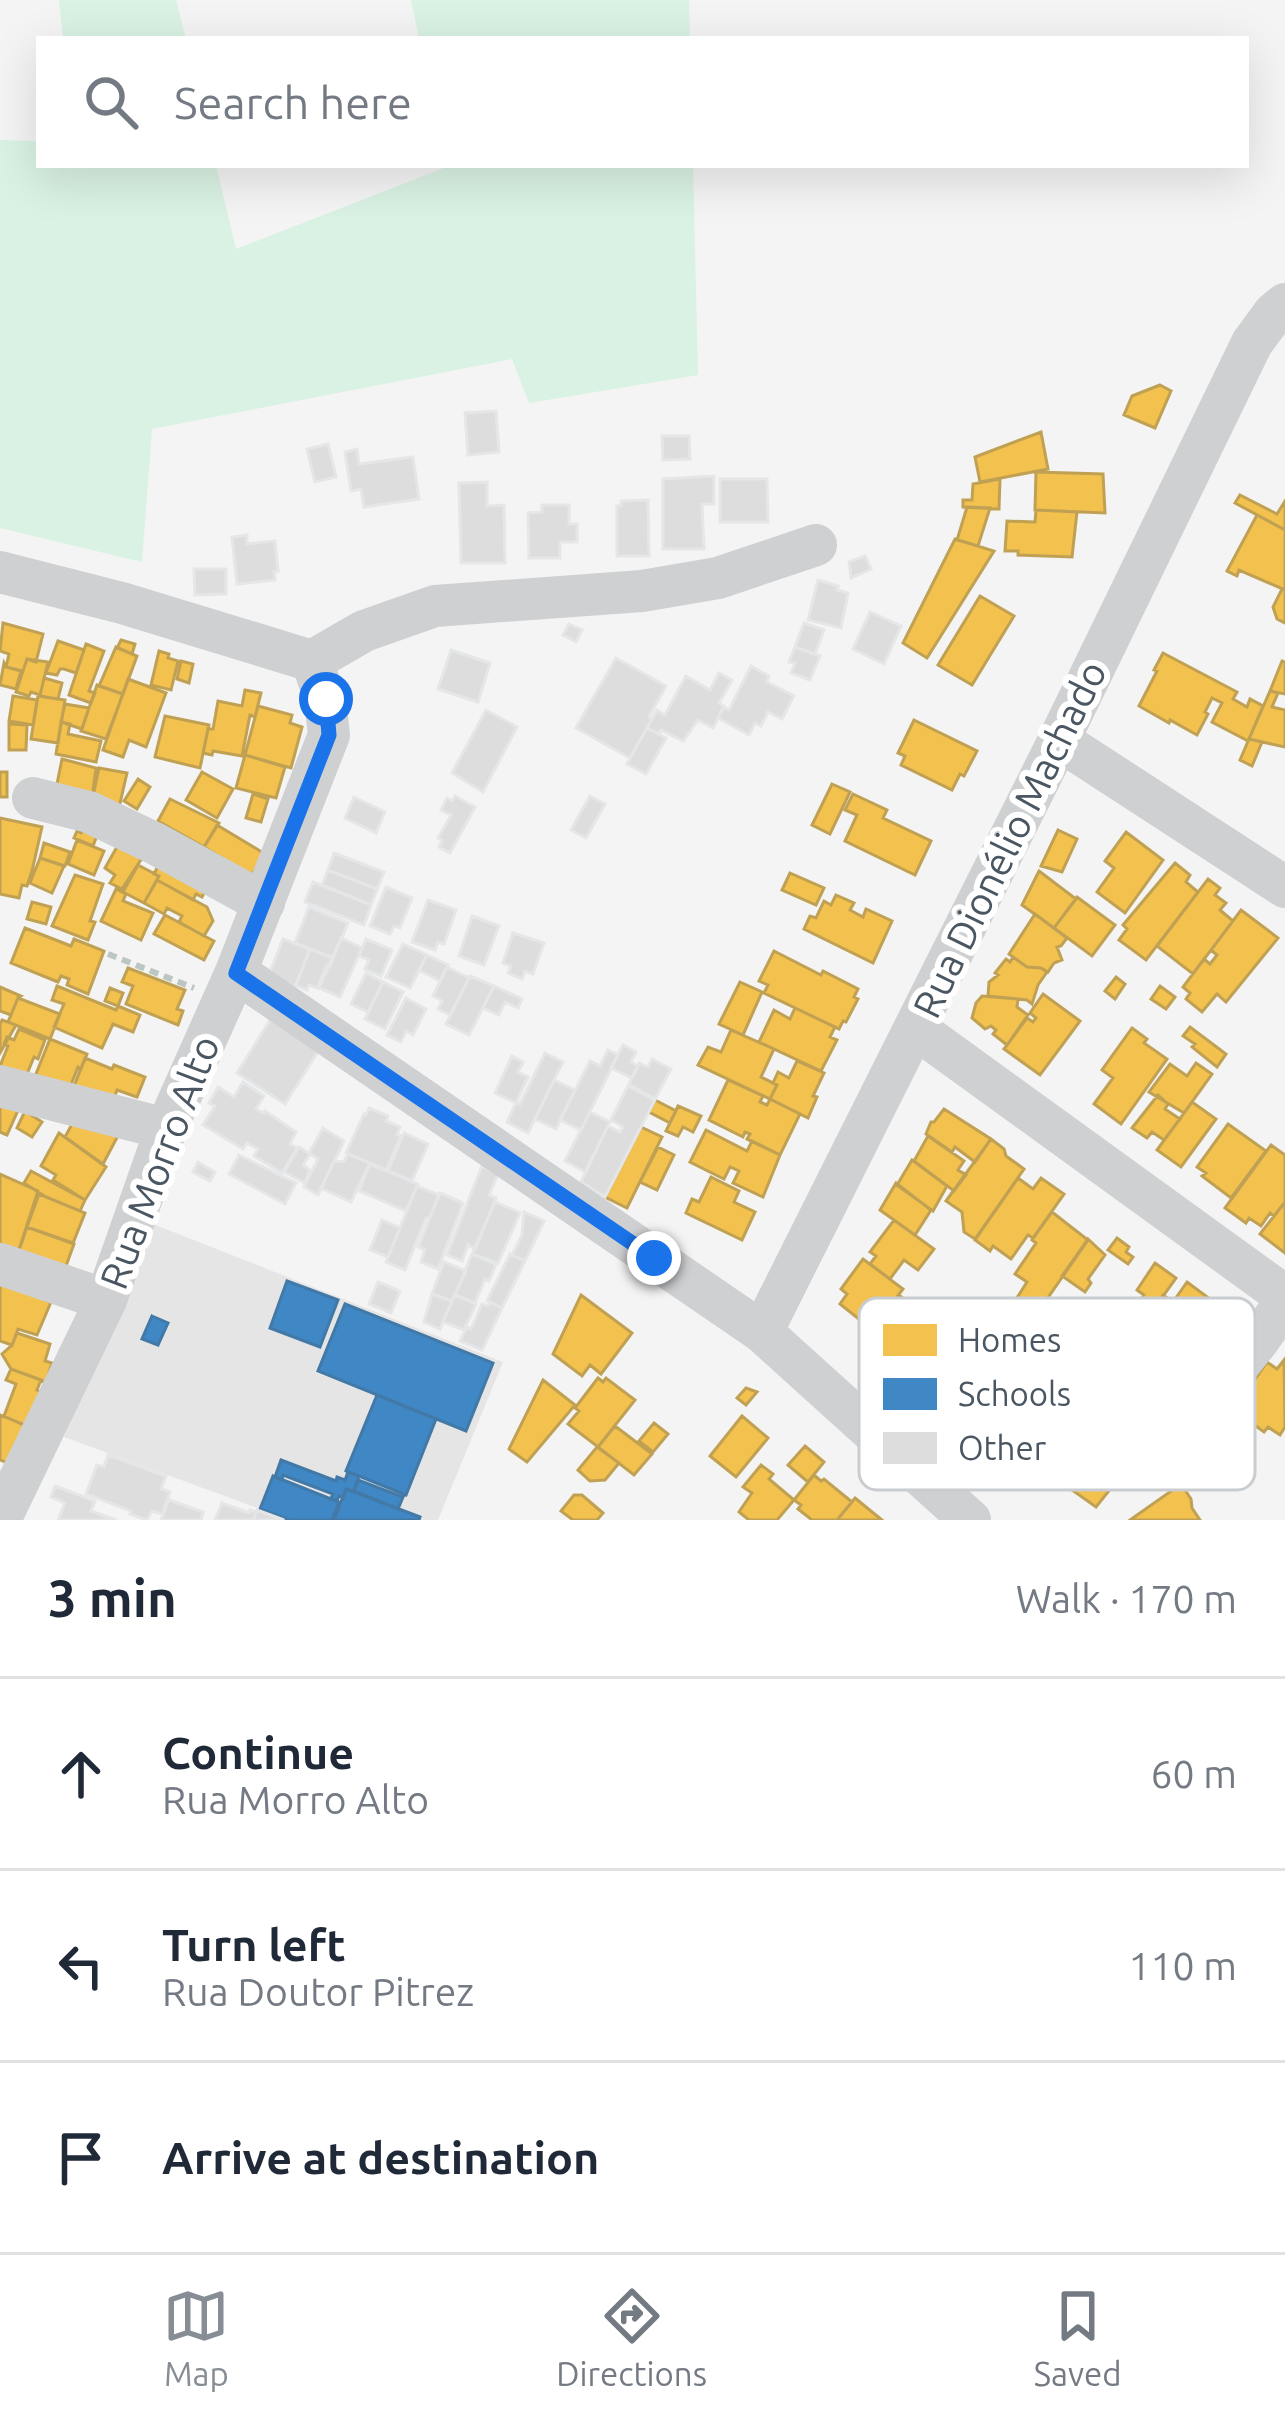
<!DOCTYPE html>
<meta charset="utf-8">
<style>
:root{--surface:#fff;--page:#f6f6f7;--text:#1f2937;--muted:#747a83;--line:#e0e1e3;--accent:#868d94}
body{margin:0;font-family:Ubuntu,sans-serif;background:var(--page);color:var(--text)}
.stop{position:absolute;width:36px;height:36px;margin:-27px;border:9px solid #1a73e8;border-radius:50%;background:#fff}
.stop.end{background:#1a73e8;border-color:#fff;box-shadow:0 3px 12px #0008}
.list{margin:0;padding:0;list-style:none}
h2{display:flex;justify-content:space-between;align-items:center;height:156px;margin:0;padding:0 48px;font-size:51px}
h2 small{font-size:39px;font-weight:400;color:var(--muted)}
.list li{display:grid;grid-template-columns:78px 1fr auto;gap:36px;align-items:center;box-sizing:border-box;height:192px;padding:0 48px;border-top:3px solid var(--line)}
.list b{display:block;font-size:45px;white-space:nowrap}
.list p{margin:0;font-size:39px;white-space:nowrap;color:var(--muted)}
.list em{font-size:39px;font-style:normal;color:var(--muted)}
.icon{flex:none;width:66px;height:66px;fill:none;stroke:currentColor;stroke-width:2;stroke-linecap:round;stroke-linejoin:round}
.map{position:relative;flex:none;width:1285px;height:1520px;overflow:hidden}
.search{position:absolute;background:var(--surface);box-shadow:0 12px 48px #0002;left:36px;right:36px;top:36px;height:132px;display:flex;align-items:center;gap:30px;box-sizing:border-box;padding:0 42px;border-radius:0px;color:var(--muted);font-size:45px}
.sheet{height:732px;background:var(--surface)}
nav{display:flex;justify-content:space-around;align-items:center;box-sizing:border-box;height:168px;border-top:3px solid var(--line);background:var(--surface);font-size:33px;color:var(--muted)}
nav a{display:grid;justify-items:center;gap:6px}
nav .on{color:var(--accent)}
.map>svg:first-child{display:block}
.education{fill:#e6e5e6}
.green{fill:#d9f2e3}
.homes{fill:#f2c14e;stroke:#c0a154;stroke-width:3}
.schools{fill:#3f88c5;stroke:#4279a7;stroke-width:3}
.building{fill:#ddddde;stroke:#e5e6e7;stroke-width:3}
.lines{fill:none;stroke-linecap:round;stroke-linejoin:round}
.path{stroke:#bcc7c4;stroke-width:6;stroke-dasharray:9 6;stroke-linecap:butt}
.minor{stroke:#ced0d2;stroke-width:42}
.route{stroke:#1a73e8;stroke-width:15}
.labels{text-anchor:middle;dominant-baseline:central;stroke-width:12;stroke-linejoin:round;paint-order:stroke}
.street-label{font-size:39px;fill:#4a5661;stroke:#fff}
.key{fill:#fff;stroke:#c9ccd0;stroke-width:3}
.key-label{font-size:33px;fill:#4a5661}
</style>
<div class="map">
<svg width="1285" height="1520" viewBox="0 0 1285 1520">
<rect width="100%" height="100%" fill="#f4f4f4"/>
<!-- education -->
<path class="education" d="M153 1224 503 1362 438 1520H290L64 1437Z"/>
<!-- green -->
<path class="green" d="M59 0H176L186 39H63Z
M411 0H689L690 39H419Z
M0 140 39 141V165H216L236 249 444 168 445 165H693L698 375 529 403 512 359 152 429 142 562 0 528Z"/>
<!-- homes -->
<path class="homes" d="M1160 385 1171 391 1155 428 1124 415 1132 396Z
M1041 432 1048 469 980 482 975 457Z
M1036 472 1103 474 1105 513 1035 510Z
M1000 479 999 509 963 507V500H972L973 484Z
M1240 495 1277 514 1285 501V530L1235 503Z
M967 507 990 508 978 546 957 540Z
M1036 510 1077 512 1072 557 1018 555V551H1005L1007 521 1035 522Z
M1257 515 1285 530V590L1239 570 1237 576 1227 571Z
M955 539 994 551 927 658 903 643Z
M1282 589 1285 590V623L1277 619 1273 607Z
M980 596 1014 616 972 685 938 665Z
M3 623 43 634 36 662 27 659 23 671 6 667 9 654 0 651Z
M121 640 135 644 132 654 117 648Z
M58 641 84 650 76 673 64 669H60L57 675 46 673Z
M86 644 104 651 89 691 95 693 91 703 69 695Z
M116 647 137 656 123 694 99 686Z
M159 651 169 654 168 658 178 661 171 690 151 685Z
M1163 653 1237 692 1233 699 1247 707 1250 699 1263 706 1248 741 1212 722 1222 703 1212 698 1205 712 1208 714 1197 735 1170 720 1169 723 1139 706 1157 671 1154 670Z
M27 659 48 662 40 695 31 692 29 696 16 692Z
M181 661 193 664 189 683 177 679Z
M1282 661 1285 662V694L1270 691Z
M4 663 6 667 21 671 16 689 0 685Z
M44 678 62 683 58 699 40 696Z
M128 679 166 693 146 747 129 740 123 757 103 750Z
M97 685 123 694 106 739 81 731Z
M245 690 261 693 255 717 250 715 242 756 213 751 212 755 203 753 208 729H213L218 701 242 706Z
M1270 691 1278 693 1272 707 1285 710V747L1249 739Z
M13 696 37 700 33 725 9 721Z
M38 696 65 700 58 743 31 739Z
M65 704 89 708 82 729 61 722Z
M258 706 292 715 290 723 302 727 291 768 245 755Z
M165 716 209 725 200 768 155 757Z
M914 720 977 751 964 776 960 774 952 790 901 765 905 756 898 753Z
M61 722 70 724 68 734 101 741 96 762 56 754Z
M9 724 27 725 26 750H9Z
M1249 739 1262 742 1252 766 1240 760Z
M245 755 285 767 276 798 236 788Z
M62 759 96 768 91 806 54 799Z
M99 768 127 773 118 812 91 806Z
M0 772H7V797H0Z
M202 772 233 789 217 818 186 800Z
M138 779 150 787 137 809 124 801Z
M832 784 850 792 830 834 812 825Z
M253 794 268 799 261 822 246 818Z
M853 794 887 810 883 818 931 841 915 875 845 841 857 815 845 810Z
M170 799 219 823 204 847 158 821Z
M0 818 42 827 32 871 27 886 22 885 19 898 0 894Z
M87 819 101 825 93 846 74 838 77 831 81 833Z
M217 825 265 854 251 876 204 847Z
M1058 830 1077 839 1062 872 1041 866Z
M1126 832 1163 860 1125 913 1097 892 1114 868 1105 861Z
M77 840 104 851 94 875 68 864Z
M44 843 70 852 65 866 40 858Z
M118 845 142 858 122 889 110 883 115 875 105 868Z
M164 854 211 879 202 897 196 894 193 900 157 880 159 876 154 874Z
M40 858 64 866 52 893 30 883Z
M1175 863 1190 875 1186 882 1198 892 1146 960 1119 940 1127 929 1123 925Z
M138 865 159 876 144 903 123 892Z
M1039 871 1076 899 1054 928 1022 905Z
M790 873 824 888 816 905 782 890Z
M75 875 103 884 90 921 95 922 88 940 52 926Z
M1208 879 1220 888 1215 895 1226 903 1220 910 1233 921 1193 974 1157 946Z
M157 880 207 907 213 921 204 936 179 922 182 916 167 908 164 914 144 903Z
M116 889 126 894 123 901 153 913 141 940 101 921Z
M836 895 854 903 850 910 863 917 866 909 892 921 873 963 804 929 810 916 816 918 824 901 831 905Z
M1077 897 1115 925 1092 956 1054 928Z
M32 902 51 907 46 924 27 919Z
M1241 910 1278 938 1226 1002 1217 994 1202 1012 1186 999 1190 993 1183 987 1204 959 1210 964 1217 955 1211 950Z
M1035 914 1067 938 1061 946 1057 947 1062 960 1054 963 1048 972 1041 968 1027 967 1009 954Z
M165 915 214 941 204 960 154 934Z
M25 928 71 946 74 939 104 951 88 994 67 985 69 979 61 976 58 982 11 963Z
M774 951 821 975 823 971 858 989 854 997 858 999 846 1022 843 1021 839 1029 764 993 768 985 759 981Z
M1013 957 1027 967 1041 968 1047 972 1038 985 1032 1004 1027 1000 988 996 989 982 998 975 995 973 1006 959 1010 962Z
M128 968 185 990 177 1009 183 1011 178 1025 126 1004 133 986 122 982Z
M1116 977 1125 984 1115 999 1105 991Z
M740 982 762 992 743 1035 719 1024Z
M57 986 116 1010 118 1006 140 1015 133 1032 113 1024 102 1048 54 1027 64 1004 52 1000Z
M1160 986 1175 997 1166 1009 1151 999Z
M0 987 21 996 18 998 11 1015 0 1011Z
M110 988 123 993 118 1006 105 1001Z
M1043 994 1080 1021 1040 1075 1004 1049 1027 1018 1033 1022 1036 1018 1030 1013Z
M982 996 1018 999 1017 1007 1028 1015 1007 1045 993 1034 996 1030 991 1026 985 1029 972 1018 976 1003Z
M18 998 60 1014 50 1039 8 1022Z
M795 1008 835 1027 830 1037 837 1040 821 1071 759 1042 774 1010 790 1019Z
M2 1020 16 1025 0 1053V1024Z
M1190 1027 1226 1054 1217 1067 1192 1047 1195 1044 1183 1036Z
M1132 1028 1147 1039 1144 1043 1167 1059 1121 1124 1094 1104 1113 1078 1102 1070Z
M19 1029 45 1040 38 1059 34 1057 25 1079 0 1066 8 1046 4 1044 7 1037 14 1040Z
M731 1030 774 1049 761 1077 777 1085 770 1099 698 1065 708 1047 721 1052Z
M50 1039 87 1054 81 1069 78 1067 66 1097 32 1084Z
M85 1058 112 1069 114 1065 145 1077 137 1097 117 1090 110 1110 71 1094Z
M797 1061 824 1073 813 1096 817 1097 808 1118 770 1099 777 1085 773 1083 778 1072 789 1078Z
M1196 1063 1212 1074 1184 1113 1149 1092 1170 1064 1187 1076Z
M728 1080 763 1096 760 1102 767 1105 770 1099 800 1114 780 1155 747 1139 750 1134 745 1132 743 1137 709 1120Z
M0 1090 23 1099 7 1135 0 1132Z
M1158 1095 1168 1104 1165 1109 1180 1119 1164 1140 1152 1132 1147 1138 1132 1128Z
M655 1100 676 1111 670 1123 649 1112Z
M1192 1102 1216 1119 1181 1167 1157 1150Z
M678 1106 701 1116 693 1132 683 1127 678 1136 666 1131Z
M944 1109 991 1139 975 1162 955 1147 952 1152 926 1134 931 1122H934Z
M25 1111 42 1122 32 1137 17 1128Z
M79 1111 120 1132 103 1164 65 1137Z
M1228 1124 1266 1151 1231 1198 1202 1176 1206 1173 1197 1167Z
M641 1127 662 1137 627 1208 605 1197Z
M706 1130 747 1151 752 1141 780 1155 763 1197 733 1183 739 1171 730 1167 724 1179 690 1162Z
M59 1133 106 1167 85 1200 53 1180 56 1175 41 1166Z
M928 1136 964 1161 958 1170 966 1175 954 1191 914 1161Z
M991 1139 1004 1149 1006 1156 1024 1169 975 1239 964 1232 962 1212 946 1201Z
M1271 1145 1285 1155V1202L1274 1216 1270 1213 1261 1226 1249 1218 1246 1223 1225 1208Z
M658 1147 674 1155 657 1190 640 1182Z
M912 1160 947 1186 933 1211 897 1185Z
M31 1171 85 1200 80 1211 46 1197 24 1183Z
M0 1174 38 1191 15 1262 0 1257Z
M711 1177 739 1191 734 1202 755 1212 742 1240 686 1213 692 1199 699 1202Z
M1018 1178 1033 1189 1041 1178 1064 1194 1033 1238 1028 1235 1011 1259 993 1246 990 1251 975 1240Z
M896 1183 931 1210 915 1235 880 1210Z
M39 1194 85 1213 73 1243 27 1227Z
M1285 1202V1253L1260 1234Z
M1052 1212 1088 1240 1031 1322 1011 1307 1027 1282 1015 1274 1036 1243 1032 1240Z
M894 1220 934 1249 918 1270 904 1260 890 1279 870 1264 876 1256 870 1252Z
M27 1227 74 1244 62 1277 16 1259Z
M1117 1238 1129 1247 1126 1252 1133 1257 1128 1264 1108 1250Z
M1088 1239 1105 1255 1088 1279 1091 1283 1085 1292 1062 1276Z
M863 1259 903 1289 875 1326 863 1317 860 1320 840 1304 847 1294 841 1289Z
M1155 1263 1176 1278 1106 1376 1070 1349 1096 1312 1106 1320 1111 1313 1125 1322 1144 1295 1137 1290Z
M0 1282 51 1302 37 1335 18 1329 12 1345 0 1341Z
M1187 1282 1214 1302 1157 1384 1133 1367 1132 1356 1149 1333 1141 1327 1163 1295 1173 1302Z
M581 1295 632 1333 601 1374 590 1365 582 1376 553 1354Z
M899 1295 918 1311 883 1351 866 1337Z
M17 1333 50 1344 45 1361 52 1363 46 1382 11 1369 2 1354 12 1345Z
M1284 1360 1285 1427 1280 1435 1268 1427 1264 1432 1249 1421 1243 1429 1226 1417 1253 1376 1256 1378 1267 1362 1277 1369Z
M11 1369 41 1380 37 1390 42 1392 28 1427 4 1416 16 1384 6 1380Z
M598 1378 603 1382 606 1378 635 1400 598 1447 568 1424 579 1411 575 1408Z
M543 1380 575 1405 527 1462 509 1449Z
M746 1388 757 1392 746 1405 737 1398Z
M0 1415 25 1425 8 1463 0 1460Z
M742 1416 768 1438 736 1477 710 1456Z
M654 1423 668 1434 653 1452 639 1441Z
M615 1426 652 1454 634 1475 598 1447Z
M1092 1438 1128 1467 1096 1507 1058 1480Z
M805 1446 824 1462 808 1482 788 1465Z
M597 1447 619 1463 605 1480 590 1481 578 1470Z
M761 1465 773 1474 769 1479 794 1500 777 1520H749L739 1512 752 1493 743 1487Z
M814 1475 821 1481 824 1479 852 1502 837 1520H812L798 1509 801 1505 794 1500Z
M1181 1484 1191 1499 1192 1508 1200 1520H1130Z
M574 1495H582L603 1513 597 1520H573L561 1511Z
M855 1498 882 1520H837Z"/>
<!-- schools -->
<path class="schools" d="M287 1281 338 1300 320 1347 270 1328Z
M345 1304 493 1363 466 1431 318 1371Z
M152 1316 168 1323 158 1345 142 1339Z
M377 1395 436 1419 406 1495 346 1471Z
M281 1460 336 1481 337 1477 345 1480 348 1472 359 1476 354 1491 346 1489 343 1498 339 1496 337 1501 331 1498 333 1494 283 1475 282 1480 275 1477Z
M273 1476 339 1502 332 1520H290L260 1509Z
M358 1480 403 1497 398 1509 354 1491Z
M346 1489 420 1517 419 1520H334Z"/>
<!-- building -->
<path class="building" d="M496 411 499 452 468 455 465 413Z
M662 436H689L690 459 663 460Z
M328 444 336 477 315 482 307 449Z
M357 449 359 464 413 457 419 499 364 507 361 489 351 491 345 452Z
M714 476V504H702L704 549H663V479Z
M720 479H767L768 522H720Z
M487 482V506L504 505 505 563H461L459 483Z
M648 500 649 556H617V506H621V501Z
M542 505H569V524H577V542H560V558H529L528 513 542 512Z
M247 535V544L275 541 278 571 274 572 275 580 237 584 232 537Z
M865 556 871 569 851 578 849 562Z
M194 569H226V594L195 595Z
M818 580 838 586 837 590 848 593 841 628 808 620Z
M870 612 901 626 884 664 853 649Z
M804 623 824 630 815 654 795 647Z
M569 624 582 630 576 642 563 635Z
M795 647 820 656 810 680 791 673 795 663 789 662Z
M451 650 490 663 478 702 438 689Z
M616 658 666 686 649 717 652 719 630 758 576 728Z
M751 666 769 676 767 682 794 696 782 719 768 712 761 726 755 723 749 735 718 718 724 707 729 710Z
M719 673 732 680 719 703 724 706 713 728 698 720 683 741 661 730 659 734 647 728 657 710 665 715 686 676 710 690Z
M486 710 517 727 483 792 452 773Z
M647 728 666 738 646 774 627 764Z
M455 796 475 807 450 853 439 847 442 840 438 838 451 815 441 810 447 798 452 801Z
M590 796 605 804 586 838 571 830Z
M354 797 385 812 376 833 345 818Z
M334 853 384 872 377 889 328 870Z
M328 870 377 889 371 905 322 885Z
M313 882 371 905 364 925 305 902Z
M386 887 412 898 400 928 394 926 390 934 370 926Z
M428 900 456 910 444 944 438 942 435 950 412 942Z
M309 907 348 923 333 958 295 943Z
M472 916 499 926 484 965 459 956Z
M513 933 544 943 533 974 525 971 522 979 508 973 511 966 503 963Z
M341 938 362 948 340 997 319 988Z
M283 939 310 949 295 987 268 977Z
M366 939 392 950 381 976 365 969 369 960 359 956Z
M403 944 427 955 410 988 386 977Z
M310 949 333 958 330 966 327 965 317 988 309 985 307 990 296 985Z
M427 955 448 965 440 981 419 970Z
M447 967 469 978 450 1015 438 1009 442 1001 433 996Z
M366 973 383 982 368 1012 351 1004Z
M470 976 494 986 469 1035 446 1024Z
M383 982 403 992 385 1029 365 1019Z
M494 986 522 999 518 1008 505 1002 499 1015 483 1008Z
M406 998 426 1009 413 1035 406 1031 401 1042 387 1035Z
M272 1017 321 1047 285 1104 237 1073Z
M623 1045 636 1052 631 1062 638 1066 632 1078 611 1068Z
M608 1050 618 1055 581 1130 560 1120 590 1061 600 1066Z
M545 1053 563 1062 528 1133 507 1122 516 1103 520 1104Z
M512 1056 523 1062 518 1072 528 1077 516 1103 495 1093Z
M652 1059 671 1069 655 1099 629 1084 639 1063 648 1067Z
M554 1080 575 1090 556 1129 535 1119Z
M243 1082 264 1096 256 1109 264 1113 265 1111 296 1132 290 1144 297 1148 282 1173 254 1156 258 1149 247 1143 243 1149 203 1125 215 1106 209 1103 218 1087 234 1097Z
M628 1086 655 1100 605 1197 581 1182 608 1126 620 1132 623 1127 611 1120Z
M369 1108 388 1116 386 1121 400 1127 397 1135 401 1136 386 1170 346 1153 364 1114 366 1115Z
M590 1112 610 1122 585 1172 565 1161Z
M323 1128 344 1141 318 1195 304 1187 318 1159 309 1153Z
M404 1133 428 1144 412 1181 388 1171Z
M299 1147 310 1154 303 1165 310 1170 305 1183 284 1172Z
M348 1154 370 1163 351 1202 321 1188 334 1161 344 1162Z
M239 1155 296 1183 285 1204 229 1174Z
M198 1162 215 1172 210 1181 193 1172Z
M370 1164 418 1184 406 1211 359 1191Z
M482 1166 498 1174 489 1195 496 1198 475 1249 468 1245 462 1261 447 1255Z
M417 1186 439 1195 429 1219 426 1218 405 1270 386 1262Z
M440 1193 463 1203 438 1269 421 1262 425 1250 418 1247Z
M495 1202 520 1213 498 1263 472 1254Z
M524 1212 544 1221 525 1261 512 1255 522 1235Z
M382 1220 400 1228 388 1257 370 1250Z
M472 1254 496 1264 489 1281 485 1279 475 1303 455 1295Z
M510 1254 525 1261 502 1308 487 1301Z
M444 1262 466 1271 452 1301 432 1294Z
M378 1282 400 1291 391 1313 369 1304Z
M432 1294 452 1301 440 1329 424 1322Z
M455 1295 476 1304 464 1330 443 1322Z
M490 1302 502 1308 482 1350 460 1341 467 1327 471 1329 482 1304 488 1306Z
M108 1455 166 1476 161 1489 170 1492 162 1514 152 1511 147 1520 130 1514 131 1511 86 1494 97 1465 104 1467Z
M55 1486 95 1501 91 1511 116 1520H58L65 1503 51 1497Z
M169 1500 203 1512 201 1520H161Z
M222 1503 249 1513 250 1510 256 1512 253 1520H215Z
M257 1510 284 1520H253Z"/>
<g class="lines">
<!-- path -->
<path class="path" d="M108 954 194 988"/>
<!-- minor -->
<path class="minor" d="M0 572 122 603 312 661 364 631 435 606 642 591 718 578 816 545
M1059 740 1285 887
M33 798 89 812 156 844 264 903
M236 972 762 1332 970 1520
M915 1028 1285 1296
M0 1086 166 1129
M0 1264 106 1300
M762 1332 1059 740 1252 343 1274 313 1285 304
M1207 1404 1258 1341 1285 1302
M0 1520 106 1300 166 1129 236 972 329 735 325 699 312 661"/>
</g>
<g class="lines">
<!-- route -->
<path class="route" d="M326 699 329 735 236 973 654 1258"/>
</g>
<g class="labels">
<!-- street labels -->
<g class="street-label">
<text transform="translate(1009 839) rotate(-64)">Rua Dionélio Machado</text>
<text transform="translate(159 1162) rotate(-69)">Rua Morro Alto</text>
</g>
</g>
<!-- legend -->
<rect x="859" y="1298" width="396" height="192" rx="18" class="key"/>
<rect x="883" y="1324" width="54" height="32" fill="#f2c14e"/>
<rect x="883" y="1378" width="54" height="32" fill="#3f88c5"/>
<rect x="883" y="1432" width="54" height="32" fill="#ddddde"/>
<g class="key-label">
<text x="958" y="1352">Homes</text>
<text x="958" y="1406">Schools</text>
<text x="958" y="1460">Other</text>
</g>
</svg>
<div class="stop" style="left:326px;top:699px"></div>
<div class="stop end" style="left:654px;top:1258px"></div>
<div class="search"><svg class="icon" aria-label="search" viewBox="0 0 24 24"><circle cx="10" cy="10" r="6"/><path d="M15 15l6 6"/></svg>Search here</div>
</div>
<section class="sheet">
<h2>3 min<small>Walk · 170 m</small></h2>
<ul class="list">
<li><svg class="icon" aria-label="ahead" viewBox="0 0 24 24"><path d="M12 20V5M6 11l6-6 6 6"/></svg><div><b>Continue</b><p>Rua Morro Alto</p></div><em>60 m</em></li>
<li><svg class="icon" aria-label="left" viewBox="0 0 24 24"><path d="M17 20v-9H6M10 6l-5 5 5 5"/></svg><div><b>Turn left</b><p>Rua Doutor Pitrez</p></div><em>110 m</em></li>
<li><svg class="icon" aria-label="arrive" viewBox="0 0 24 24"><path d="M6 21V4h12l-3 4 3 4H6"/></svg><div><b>Arrive at destination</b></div></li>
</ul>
</section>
<nav>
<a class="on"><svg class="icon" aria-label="map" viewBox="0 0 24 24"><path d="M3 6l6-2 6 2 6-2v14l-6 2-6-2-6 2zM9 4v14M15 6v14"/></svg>Map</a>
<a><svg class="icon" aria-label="directions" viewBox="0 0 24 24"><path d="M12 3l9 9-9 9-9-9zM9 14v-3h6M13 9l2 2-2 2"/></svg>Directions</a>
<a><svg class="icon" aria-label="saved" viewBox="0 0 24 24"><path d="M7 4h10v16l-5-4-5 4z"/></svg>Saved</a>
</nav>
